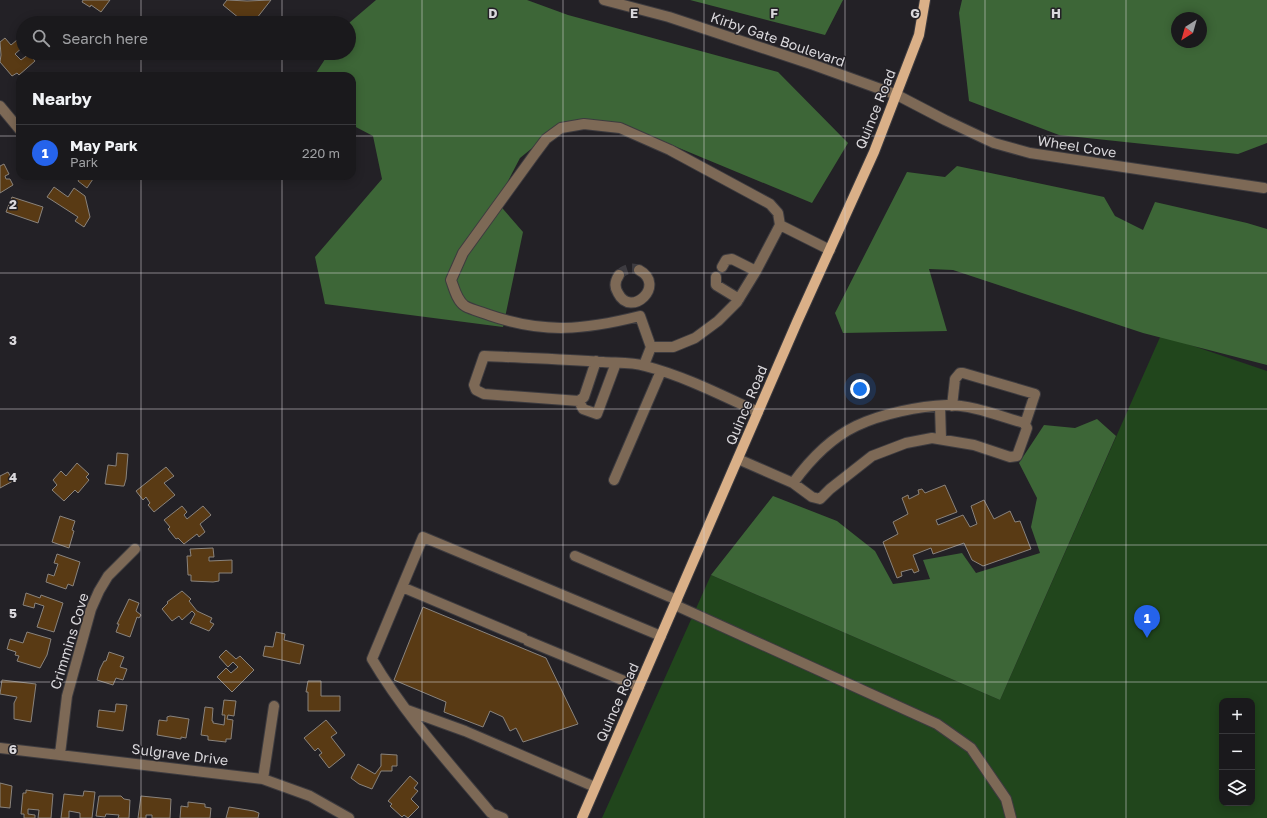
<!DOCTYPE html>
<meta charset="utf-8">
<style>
:root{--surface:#1a191c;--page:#272629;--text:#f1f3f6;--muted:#9fa0a3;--line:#38383b;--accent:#2563eb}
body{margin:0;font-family:"Golos Text",sans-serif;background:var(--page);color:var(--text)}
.controls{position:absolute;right:12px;bottom:12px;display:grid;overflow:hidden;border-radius:8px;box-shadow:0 2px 10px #0003}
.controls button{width:36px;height:36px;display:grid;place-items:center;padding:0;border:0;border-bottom:1px solid var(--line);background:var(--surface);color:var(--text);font:20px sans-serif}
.compass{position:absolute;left:1171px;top:12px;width:36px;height:36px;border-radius:50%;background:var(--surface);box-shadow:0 2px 10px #0003;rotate:217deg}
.you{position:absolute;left:860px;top:389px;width:14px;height:14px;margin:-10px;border:3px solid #fff;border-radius:50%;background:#1a73e8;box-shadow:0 0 0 6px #1a73e833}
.badge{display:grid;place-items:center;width:26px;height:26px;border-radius:50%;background:var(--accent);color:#fff;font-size:13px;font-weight:700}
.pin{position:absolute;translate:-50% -33px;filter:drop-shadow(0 1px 2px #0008)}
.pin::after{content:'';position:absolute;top:21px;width:14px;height:12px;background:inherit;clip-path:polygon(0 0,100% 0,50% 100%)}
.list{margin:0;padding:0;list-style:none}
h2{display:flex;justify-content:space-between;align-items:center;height:52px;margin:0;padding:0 16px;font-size:17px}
h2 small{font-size:13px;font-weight:400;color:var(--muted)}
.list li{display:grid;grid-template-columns:26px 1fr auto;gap:12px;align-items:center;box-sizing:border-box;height:56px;padding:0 16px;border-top:1px solid var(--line)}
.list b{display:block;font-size:15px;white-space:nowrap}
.list p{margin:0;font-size:13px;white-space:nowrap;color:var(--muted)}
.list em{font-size:13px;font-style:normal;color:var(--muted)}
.icon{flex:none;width:22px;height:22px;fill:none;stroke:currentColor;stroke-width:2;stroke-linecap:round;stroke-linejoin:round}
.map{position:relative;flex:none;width:1267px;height:818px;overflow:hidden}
.search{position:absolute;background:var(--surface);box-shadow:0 2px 10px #0003;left:16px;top:16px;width:340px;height:44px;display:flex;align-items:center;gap:10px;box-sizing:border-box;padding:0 14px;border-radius:22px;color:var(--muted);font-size:15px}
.panel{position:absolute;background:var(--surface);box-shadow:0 2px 10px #0003;left:16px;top:72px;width:340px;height:108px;border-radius:12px}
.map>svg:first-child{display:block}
.green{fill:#21461c;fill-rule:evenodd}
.forest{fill:#3d6637;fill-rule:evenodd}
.building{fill:#593a14;stroke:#89837d}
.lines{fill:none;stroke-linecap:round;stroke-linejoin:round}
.minor-tunnel{stroke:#3e3c41;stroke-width:10;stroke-dasharray:10 5;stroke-linecap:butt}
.minor-casing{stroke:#3d3b3f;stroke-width:12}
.major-casing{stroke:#3d3b3f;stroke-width:12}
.minor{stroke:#7d6956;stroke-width:10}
.major{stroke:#dab088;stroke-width:10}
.grid{fill:none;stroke:#dad8dc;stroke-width:1;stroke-opacity:0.55}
.labels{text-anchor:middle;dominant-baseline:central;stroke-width:3;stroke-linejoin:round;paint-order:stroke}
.street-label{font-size:14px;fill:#dad8dc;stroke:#232126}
.grid-label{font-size:13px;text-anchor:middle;font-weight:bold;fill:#dad8dc;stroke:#232126;stroke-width:3;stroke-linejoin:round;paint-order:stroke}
</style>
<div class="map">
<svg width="1267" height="818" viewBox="0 0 1267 818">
<rect width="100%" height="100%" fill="#232126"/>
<!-- green -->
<path class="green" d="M1161 335 1267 371V818H602L711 575 1000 700ZM1222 701H1252V803H1222Z"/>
<!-- forest -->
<path class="forest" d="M376 0H527L568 15 778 72 848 143 812 203 667 143 611 126 561 129 542 140 520 158 497 202 523 232 503 327 325 304 315 257 382 179 373 136 352 125V76H314L329 53H349V23Z
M690 0H843L825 35Z
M962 0H1267V143L1238 154 1059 135 969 101 959 13ZM1177 18H1201V42H1177Z
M957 166 1104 197 1115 216 1143 230 1155 202 1247 223 1267 229V365L1143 333 953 270 929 269 947 331 843 333 835 313 907 172 945 177Z
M1097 419 1116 436 1000 700 711 575 773 496 837 521 875 551 893 584 930 579 923 560 962 553 976 573 1040 553 1031 527 1037 498 1019 463 1044 425 1075 428Z"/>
<!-- building -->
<path class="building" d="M83 0H110L101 12 91 5 90 7 82 2Z
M227 0 247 1 271 0 253 23H245L223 5Z
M5 38 11 45 17 40 23 47 15 54 21 60 29 54 35 61 19 75 17 73 12 76 0 62 1 55 0 42Z
M4 164 9 174 5 176 6 179H10L13 185 0 193V166Z
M81 176H95L87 188 78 181Z
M54 187 68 197 74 188 85 196 90 217 84 227 75 221 78 217 47 197Z
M12 197 43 207 38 223 6 212Z
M117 453 128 454 126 479 124 486H122L105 484 108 465 116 466Z
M77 463 89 474 86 477 89 480 78 493 75 490 64 501 52 490 57 485 53 480 61 471 66 476Z
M166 467 174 476 164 483 175 495 154 512 148 505 150 503 146 497 143 500 136 491Z
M8 472 13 481 0 488V476Z
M945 485 957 512 936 520 938 525 963 515 970 527 977 524 971 506 984 500 994 519 1010 511 1015 522 1020 521 1031 549 983 566 972 560 964 543 933 554 931 548 913 555 919 571 914 573 912 569 901 572 902 576 897 578 883 542 898 534 893 522 908 514 902 498 908 495 909 499 919 494 918 490 922 489 925 493Z
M182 506 187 512 184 515 187 519 203 506 211 515 200 524 205 532 199 537 197 534 184 544 178 538 176 539 168 529 170 527 164 520Z
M60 516 75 521 72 530 74 531 69 548 52 542Z
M213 548 214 557H209V561L232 560V573H219V581L213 582 191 581V575H188L187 556H191L190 549Z
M57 554 80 562 73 586 68 584 66 589 46 582 48 574 54 576 58 564 54 563Z
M182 591 191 599 189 601 197 611 212 618 210 622 214 624 209 631 190 623 195 614 192 611 182 620 179 616 172 621 162 609 168 603 167 602Z
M26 593 40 598 41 595 63 603 54 632 37 627 44 606 35 603 34 608 23 605Z
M129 599 139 603 136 611 141 615 139 618 137 617 130 637 116 632 119 624H117Z
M423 607 546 658 578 724 523 742 516 728 510 731 503 717 490 711 483 727 444 712 446 702 394 680Z
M27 632 51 639 47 655 40 668 17 661 19 656 15 655 16 652 7 649 10 639 23 643Z
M276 632 285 634 284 640 304 645 300 664 263 656 265 646 273 647Z
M226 650 236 659 240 656 254 670 232 692 217 677 226 668 231 673 238 667 233 662 228 667 219 657Z
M109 652 124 657 120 667 127 669 123 680 116 678 113 685 97 680 100 669 104 661H106Z
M2 680 36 684 31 722 14 719V703L17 697 0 694Z
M308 681H321V696H340V711H308V692H306Z
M224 700 236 701 234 716 228 715 227 719 233 720 231 739H226V742L208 740V736L201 735 205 707 213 708 212 721H213V723L224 725 225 715H222Z
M116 704 127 705 123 731 97 727 99 710 115 712Z
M170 716 189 719 186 738 181 737V739L157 735 159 720 167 721V717Z
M326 720 337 733 331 737 345 755 329 768 319 755 322 753 318 748 315 751 304 738Z
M381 754 397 755V766H392V771H381L372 789 359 784 351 778 358 764 375 774 381 766Z
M410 776 418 783 414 788 418 791 411 799 419 807 408 818 404 815 402 817 390 806 392 804 388 801Z
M0 783 12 786 10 808 0 807Z
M26 790 53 794 51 818H38L39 810 28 809V814L35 815V818H24V814H21L23 793H26Z
M84 791 95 792 92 818H80V813L69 811V818H61L64 794 83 796Z
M99 796H121L124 799 130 800 129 818H118L119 815 106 814 105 817 96 816Z
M141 796 171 799 170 818H152V815H146V818H138Z
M188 802 205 804V807L211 808 210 818H180L181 806 188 807Z
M229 807 254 811 259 813 258 818H226Z"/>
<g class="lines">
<!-- minor-tunnel -->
<path class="minor-tunnel" d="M619 275C624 269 632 267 639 270"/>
<defs>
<path id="minor" d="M604 0 669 17 814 65 897 95 945 120 994 143 1030 153 1264 188
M0 106 20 130
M722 267 726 260 732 259 756 271
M619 275C615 281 614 287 618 293 631 319 667 285 639 270
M716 277V285L739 299
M651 347H673L695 338 718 321 737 302 756 271 780 225
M596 361 584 397 579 401 484 394 476 390 474 385 484 356C524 358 563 359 603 362 617 363 632 362 645 366 684 376 721 395 758 412
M644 365 651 347 640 316C584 330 544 334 489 315 482 312 472 310 465 306 457 301 454 288 451 280L463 253 534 155 546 139 561 128 584 124 620 128 670 150 770 204 778 213 780 225 830 250
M579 401 583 409 597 414 616 363
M940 406 941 439
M952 406 955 379 960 373H963L1035 394 1025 424
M738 459 793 483C809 461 831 438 856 426 881 414 919 406 947 405 973 405 999 416 1024 423L1027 428 1017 456 1010 457 974 445 932 438 906 443 872 456 830 489 820 499 812 497 793 483
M614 480 661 371
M575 556 677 600
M402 587 423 537 661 636
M675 605 937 724 971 748 1006 799 1011 818
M528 641 639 687
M407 710 465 731 595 787
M0 748 263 779 310 796 349 818
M60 754 67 696 91 609 99 591 108 576 135 549
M263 779 274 706
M503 818 491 813C450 764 405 715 372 659L402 587 523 638"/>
<path id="major" d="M582 818 797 322 874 152 919 35 925 0"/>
</defs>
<!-- minor casing -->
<use href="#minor" class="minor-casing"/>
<!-- major casing -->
<use href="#major" class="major-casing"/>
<!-- minor -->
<use href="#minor" class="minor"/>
<!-- major -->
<use href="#major" class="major"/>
</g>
<!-- grid -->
<path class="grid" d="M141 0V23M282 0V23M422 0V818M563 0V818M704 0V818M845 0V818M985 0V818M1126 0V818M141 53V76M282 53V76M0 136H20M352 136H1267M141 176V818M282 176V818M0 273H1267M0 409H1267M0 545H1267M0 682H1267"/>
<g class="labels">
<!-- street labels -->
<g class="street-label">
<text transform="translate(778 39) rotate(19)">Kirby Gate Boulevard</text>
<text transform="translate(875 109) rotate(-68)">Quince Road</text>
<text transform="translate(1077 146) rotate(9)">Wheel Cove</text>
<text transform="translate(746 405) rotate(-67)">Quince Road</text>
<text transform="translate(69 641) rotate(-73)">Crimmins Cove</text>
<text transform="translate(617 702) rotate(-66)">Quince Road</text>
<text transform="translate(180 754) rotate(7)">Sulgrave Drive</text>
</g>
</g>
<g class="grid-label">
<text x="493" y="18">D</text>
<text x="634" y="18">E</text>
<text x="774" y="18">F</text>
<text x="915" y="18">G</text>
<text x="1056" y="18">H</text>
<text x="13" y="209">2</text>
<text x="13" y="345">3</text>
<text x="13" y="482">4</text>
<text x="13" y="618">5</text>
<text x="13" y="754">6</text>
</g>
</svg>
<div class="controls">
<button>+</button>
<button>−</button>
<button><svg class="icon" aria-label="layers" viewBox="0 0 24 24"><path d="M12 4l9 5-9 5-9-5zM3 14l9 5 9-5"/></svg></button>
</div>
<svg class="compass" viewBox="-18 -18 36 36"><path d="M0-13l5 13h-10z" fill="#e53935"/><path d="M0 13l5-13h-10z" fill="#9fa0a3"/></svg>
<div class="you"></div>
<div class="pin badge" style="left:1147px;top:638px">1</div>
<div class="search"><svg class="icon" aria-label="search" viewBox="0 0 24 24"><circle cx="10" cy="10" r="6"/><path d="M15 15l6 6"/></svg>Search here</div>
<section class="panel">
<h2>Nearby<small></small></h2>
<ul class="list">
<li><span class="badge">1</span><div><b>May Park</b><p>Park</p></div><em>220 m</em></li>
</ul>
</section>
</div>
